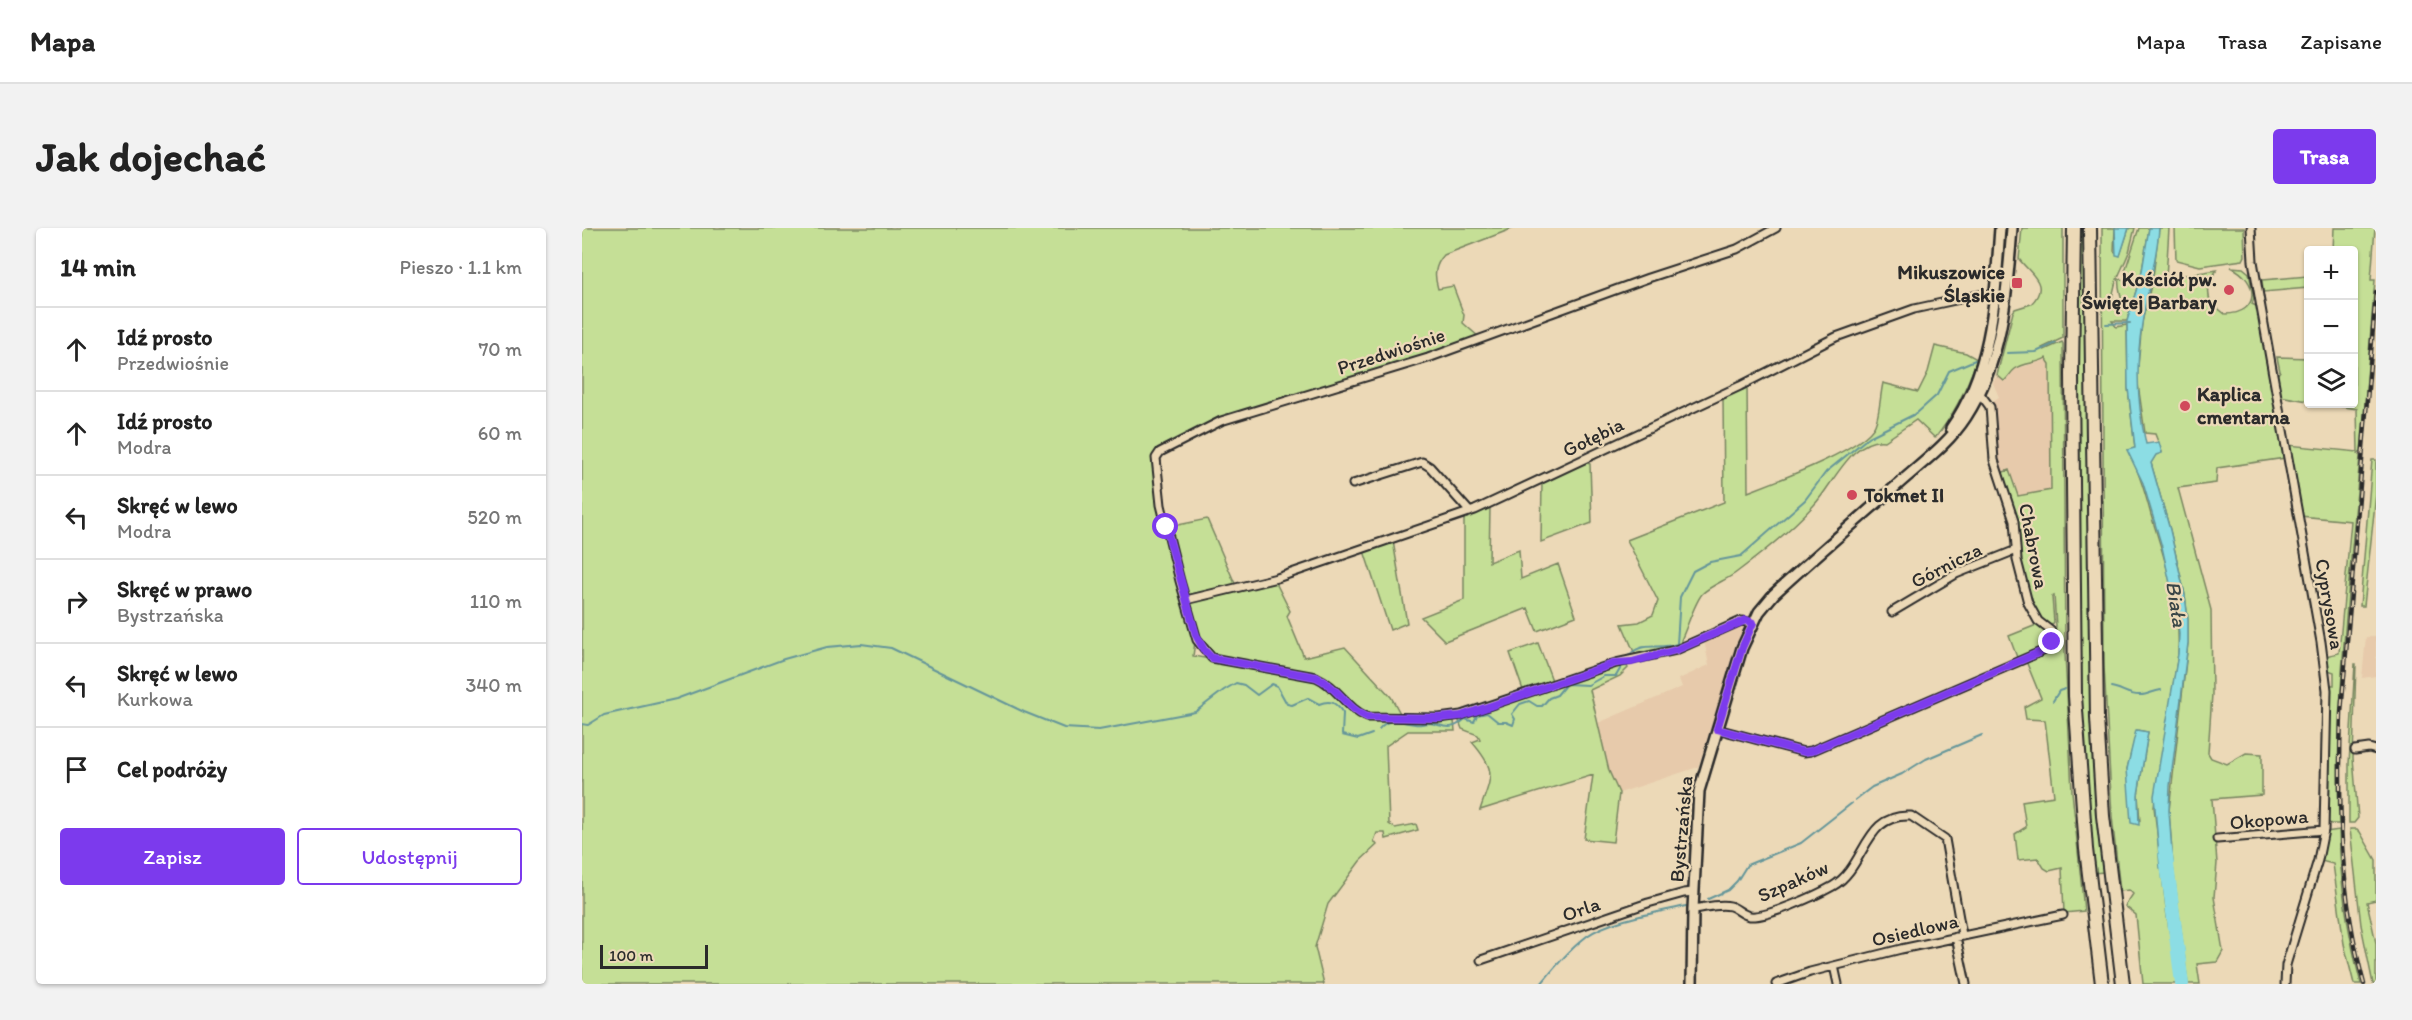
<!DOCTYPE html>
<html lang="pl">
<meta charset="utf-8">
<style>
:root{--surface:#fff;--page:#f2f2f2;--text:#222;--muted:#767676;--line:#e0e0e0;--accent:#7c3aed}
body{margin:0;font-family:Itim,sans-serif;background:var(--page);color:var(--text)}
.controls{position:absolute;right:18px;top:18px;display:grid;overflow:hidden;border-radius:6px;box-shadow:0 2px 4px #0004}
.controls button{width:54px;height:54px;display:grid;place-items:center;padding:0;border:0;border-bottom:2px solid var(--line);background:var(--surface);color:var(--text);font:30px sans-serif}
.scale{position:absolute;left:18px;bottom:15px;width:108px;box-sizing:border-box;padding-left:6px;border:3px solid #2b2b2b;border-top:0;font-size:16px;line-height:21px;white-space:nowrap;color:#2b2b2b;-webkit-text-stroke:4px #ecd9b7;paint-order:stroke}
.stop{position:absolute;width:18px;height:18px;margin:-14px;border:4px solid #7c3aed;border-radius:50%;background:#fff}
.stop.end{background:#7c3aed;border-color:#fff;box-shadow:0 2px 6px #0008}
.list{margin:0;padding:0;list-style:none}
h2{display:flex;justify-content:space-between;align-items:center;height:78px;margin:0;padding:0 24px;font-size:26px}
h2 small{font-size:20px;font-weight:400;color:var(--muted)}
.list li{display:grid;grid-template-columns:39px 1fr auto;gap:18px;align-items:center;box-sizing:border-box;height:84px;padding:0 24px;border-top:2px solid var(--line)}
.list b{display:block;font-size:22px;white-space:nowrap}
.list p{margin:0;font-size:20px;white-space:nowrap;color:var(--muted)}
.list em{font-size:20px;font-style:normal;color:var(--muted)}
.actions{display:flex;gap:12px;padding:18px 24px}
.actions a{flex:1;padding:14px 0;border:2px solid var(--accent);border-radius:6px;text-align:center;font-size:21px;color:var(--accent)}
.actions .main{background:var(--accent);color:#fff}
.icon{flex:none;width:33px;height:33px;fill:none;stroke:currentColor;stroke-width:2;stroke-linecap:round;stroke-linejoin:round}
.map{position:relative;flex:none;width:1794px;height:756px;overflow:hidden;border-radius:6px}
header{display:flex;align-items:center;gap:36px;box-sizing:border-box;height:84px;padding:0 30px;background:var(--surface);border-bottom:2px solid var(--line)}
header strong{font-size:28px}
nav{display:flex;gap:33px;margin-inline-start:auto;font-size:21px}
.intro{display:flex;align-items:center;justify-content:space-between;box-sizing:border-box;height:144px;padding:0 36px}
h1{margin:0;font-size:42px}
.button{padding:15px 27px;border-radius:6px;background:var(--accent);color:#fff;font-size:21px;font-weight:700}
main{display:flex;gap:36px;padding:0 36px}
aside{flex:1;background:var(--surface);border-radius:6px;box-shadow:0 2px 4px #0004}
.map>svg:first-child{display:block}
.built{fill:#e7caab}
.green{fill:#c5df96;stroke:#788560;stroke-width:1.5;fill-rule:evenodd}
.water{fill:#8cdde4;stroke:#65969a;stroke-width:1.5}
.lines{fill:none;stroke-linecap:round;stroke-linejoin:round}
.stream{stroke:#65969a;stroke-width:2}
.river{stroke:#8cdde4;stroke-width:14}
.minor-casing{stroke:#2b2b2b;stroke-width:11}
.secondary-casing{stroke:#2b2b2b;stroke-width:14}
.motorway-casing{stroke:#2b2b2b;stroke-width:16}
.minor{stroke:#ecd9b7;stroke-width:7}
.secondary{stroke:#ecd9b7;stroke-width:9}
.motorway{stroke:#ecd9b7;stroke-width:12}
.rail-casing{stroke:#2b2b2b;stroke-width:4.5}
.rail{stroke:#ecd9b7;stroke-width:2;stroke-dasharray:7;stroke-linecap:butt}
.route{stroke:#7c3aed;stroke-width:8}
.poi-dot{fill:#d1495b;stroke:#ecd9b7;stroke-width:2}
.labels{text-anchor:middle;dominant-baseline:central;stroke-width:4.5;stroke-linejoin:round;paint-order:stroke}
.poi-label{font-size:20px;font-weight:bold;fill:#2b2b2b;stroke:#ecd9b7;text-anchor:end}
.street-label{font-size:20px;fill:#2b2b2b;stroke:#ecd9b7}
.water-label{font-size:21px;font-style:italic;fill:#3a4647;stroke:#ecd9b7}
</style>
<header>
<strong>Mapa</strong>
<nav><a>Mapa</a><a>Trasa</a><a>Zapisane</a></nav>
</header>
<div class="intro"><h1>Jak dojechać</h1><a class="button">Trasa</a></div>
<main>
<aside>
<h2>14 min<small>Pieszo · 1.1 km</small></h2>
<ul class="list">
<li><svg class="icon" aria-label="ahead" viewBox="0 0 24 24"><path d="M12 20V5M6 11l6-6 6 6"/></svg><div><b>Idź prosto</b><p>Przedwiośnie</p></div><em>70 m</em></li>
<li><svg class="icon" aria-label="ahead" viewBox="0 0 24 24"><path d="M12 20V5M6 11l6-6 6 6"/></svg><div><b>Idź prosto</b><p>Modra</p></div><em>60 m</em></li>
<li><svg class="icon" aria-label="left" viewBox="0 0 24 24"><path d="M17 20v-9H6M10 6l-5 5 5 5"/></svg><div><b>Skręć w lewo</b><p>Modra</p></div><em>520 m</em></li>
<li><svg class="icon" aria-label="right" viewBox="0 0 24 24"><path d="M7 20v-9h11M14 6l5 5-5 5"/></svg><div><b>Skręć w prawo</b><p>Bystrzańska</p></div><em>110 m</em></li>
<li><svg class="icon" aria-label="left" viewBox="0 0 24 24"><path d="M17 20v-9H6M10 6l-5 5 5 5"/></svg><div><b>Skręć w lewo</b><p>Kurkowa</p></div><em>340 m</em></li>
<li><svg class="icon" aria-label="arrive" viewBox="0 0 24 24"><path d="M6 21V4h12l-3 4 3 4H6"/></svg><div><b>Cel podróży</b></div></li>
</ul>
<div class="actions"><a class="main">Zapisz</a><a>Udostępnij</a></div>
</aside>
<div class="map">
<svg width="1794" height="756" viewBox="0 0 1794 756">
<rect width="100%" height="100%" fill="#ecd9b7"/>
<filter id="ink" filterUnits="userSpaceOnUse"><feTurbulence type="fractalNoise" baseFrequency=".0167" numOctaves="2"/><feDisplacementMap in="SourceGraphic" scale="12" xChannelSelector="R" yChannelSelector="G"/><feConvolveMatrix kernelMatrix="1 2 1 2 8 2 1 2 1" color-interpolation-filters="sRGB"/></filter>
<g filter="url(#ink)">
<!-- built -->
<path class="built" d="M1464 130 1468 135 1469 263 1435 268 1427 243 1419 245 1413 227 1411 173 1417 169 1411 155 1415 147 1423 153 1433 141 1461 133Z
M1159 395 1162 397 1116 539 1037 565 1027 543 1016 495 1100 459 1097 451 1127 437 1122 412Z
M1784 409H1794V448L1780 450Z"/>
<!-- green -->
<path class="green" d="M0 0H932L862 27C852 38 852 48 856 61L871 58 882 87 881 95 898 110 845 129 667 182 572 229 613 414 611 428 734 450 780 489 872 493 873 503H826L804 518 807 596 813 600 834 596 836 602 804 611 803 605H795L792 613 795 617 778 633 746 676 733 719 742 756H0Z
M1440 0H1481V110L1460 120 1462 122 1480 114 1481 116 1483 426 1490 563 1502 683 1482 685 1480 640 1467 643 1462 640 1456 630 1436 632 1433 606 1444 599 1440 573 1472 568 1463 492 1444 491 1442 479 1459 470 1444 433 1470 420 1474 398 1472 368 1470 369 1472 394 1469 398 1457 391 1448 375 1419 245 1427 242 1436 268 1469 262 1468 136 1464 130C1455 136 1442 134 1433 141 1429 144 1427 149 1422 153L1415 147 1431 84 1433 81 1449 76C1469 56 1448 46 1437 31Z
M1496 0H1503L1508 436 1522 644 1511 645 1499 486 1495 117Z
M1520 0H1533L1532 23 1538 27 1547 0H1553C1551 8 1549 16 1547 24 1540 43 1530 55 1530 76L1535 77 1539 74C1540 65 1535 59 1537 51L1543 52 1545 50 1543 43 1557 0H1567L1560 43 1545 93H1530L1534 99 1545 97 1546 160 1553 220 1546 222C1557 243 1563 264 1569 287 1583 332 1599 379 1596 426L1572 579 1585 689 1596 756H1561L1554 687 1543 678 1551 666 1547 662 1538 663 1530 588 1522 438ZM1555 502 1566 504 1556 567 1558 594 1545 541Z
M1577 0H1587L1584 50 1635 42C1626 53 1625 60 1628 74L1643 86C1679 86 1677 52 1649 39L1661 40 1667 45 1672 70 1670 76 1676 79 1703 230 1635 240 1634 255 1596 260 1629 382 1630 466 1626 525 1629 530 1645 536 1664 525 1680 526V567L1630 571 1635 635 1632 669 1641 723 1635 734 1615 736 1618 756H1606L1591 638 1587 583 1606 415V392L1603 367 1588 302 1569 235 1574 226 1580 224 1573 206 1563 205 1555 149 1560 94 1571 49Z
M1593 0H1662L1663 28 1661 32 1618 38 1594 32Z
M1752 0H1793L1789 52H1793L1779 224 1776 226 1778 228C1768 350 1753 473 1757 596H1749L1745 593 1748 457H1752V444L1746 442 1743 428 1757 425 1769 293 1718 288 1706 217 1776 224 1775 181 1743 176H1772V22H1751Z
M1726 48V60L1681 64 1680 52Z
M1353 118 1384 125 1395 131C1385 160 1373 186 1353 210L1334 192 1303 213C1270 208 1251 257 1232 277 1209 302 1182 324 1155 344 1145 352 1129 357 1120 366 1112 376 1105 400 1099 412L1103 416 1055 431 1040 396 1057 394 1071 387 1076 373 1045 312 1142 274 1141 168 1165 157 1166 264C1192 254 1283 221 1293 197 1298 185 1298 168 1301 155L1336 164 1346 144Z
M1695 129 1726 130V173L1698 168 1695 147 1698 143Z
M1790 232H1794V266L1782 378H1778Z
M1003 234 1008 236 1010 295 959 314 960 254Z
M908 279 907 334 937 322 939 351 976 336 994 388 955 403 946 380 863 413 839 389 882 372V289Z
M625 291 654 358 606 370 586 299Z
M811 313 825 395 808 402 782 323Z
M691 353 695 357 708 383 705 388 722 429 763 419 809 469 819 487 789 488 779 483 750 455 632 428 618 412 607 374Z
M1457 396 1468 407 1464 419 1436 432 1427 408Z
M956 415 971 455 942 465 928 425Z
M1044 436 1046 440 1038 448 1008 462 1027 543 1037 565 1031 614 1002 611 1011 547 898 582C910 547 915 543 890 514L898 511 896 507 880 501 877 493 879 490 1034 437Z
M1773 436H1774L1771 530 1776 590 1772 595H1767V536Z
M1768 601H1775L1778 604 1794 632V672L1785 674 1794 715V756H1791L1779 697Z
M1757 602C1758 653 1766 707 1779 756H1772L1762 716 1751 636 1739 633 1744 604Z"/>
<!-- water -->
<path class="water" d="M1533 0H1547L1538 28 1534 27Z
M1567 0H1577C1575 33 1565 63 1560 96 1554 135 1555 177 1564 216L1577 214 1580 225 1574 227 1569 235 1588 302 1603 367 1606 392V415L1588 558 1587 583 1591 638 1578 640 1572 568 1596 426 1597 406 1595 387 1580 319 1561 255 1545 222 1553 220 1546 160 1545 93 1560 43Z
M1554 502 1566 504 1556 567 1557 597 1549 595 1545 541Z"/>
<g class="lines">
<!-- stream -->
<path class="stream" d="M1524 96 1548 95
M1425 125 1454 124 1474 115
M1044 431C1059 411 1074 423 1095 416L1098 369 1111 343 1128 334 1159 328 1223 272 1244 244 1287 209 1335 185 1355 167 1367 143 1393 132
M1529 459C1539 460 1547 468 1559 467 1565 467 1571 463 1579 462
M1471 473 1477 463 1483 461
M0 496 6 497 22 487 94 471 202 431 245 419 279 416 309 420 442 484 482 500 517 502 613 484 642 462 654 455 662 457 675 467 690 456 695 458 705 476 710 477 726 470 737 476C749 471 754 475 761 485L760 507 776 511 790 506
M797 501C806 488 821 495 833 496 838 497 842 495 848 495 863 498 869 504 883 491L892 494 895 487 905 485 916 494H924L931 497 933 491 930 486 938 476 947 473 955 478H960L967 470 975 467 984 456 1006 457 1022 448H1034L1041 436
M1273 572 1290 559 1320 546 1344 531 1400 507
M1126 671 1146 662 1155 653 1165 637 1219 615 1270 575
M959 756C973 739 987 722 1005 708 1027 692 1077 684 1104 678"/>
<!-- river -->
<path class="river" d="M1583 621 1600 756"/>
<defs>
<path id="minor" d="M1669 0 1671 33 1678 74 1739 414 1745 462 1742 602 1736 632 1704 737 1703 756
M771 256 840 234 848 239 888 284
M604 372 695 350 893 282 1158 158 1254 109 1332 81 1401 66 1417 69
M1310 384 1374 346 1434 322
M1171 395 1159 393 1094 422 1034 435 879 487 857 490 785 489C765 481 755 458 734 449L630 430 615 412 598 353 579 277 574 230 578 224 639 193 846 130 1066 50 1155 21 1194 0
M1135 501 1222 524 1229 523 1463 422 1468 417 1469 403 1456 393 1446 375 1435 332 1432 293 1412 232 1408 179 1396 163
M1773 522 1787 520 1794 522
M1635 611 1742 602
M1111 681C1122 680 1137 675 1148 678 1155 680 1160 687 1168 688 1185 690 1235 667 1251 658 1285 638 1281 585 1329 588L1363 611 1380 707
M1374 709 1384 756
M899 732 1066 675 1102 665 1111 664
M1252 738 1256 756
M1194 756 1228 744 1319 721 1481 687"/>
<path id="secondary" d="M1369 200C1411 141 1413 69 1418 0
M1110 756 1111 681 1117 563 1160 420 1177 384 1192 366C1231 330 1272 295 1312 260 1336 238 1366 217 1384 189 1421 132 1425 66 1430 0"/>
<path id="motorway" d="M1492 0 1490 147 1493 468 1504 621 1520 756
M1508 0 1515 490 1521 588 1541 756"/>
</defs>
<!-- minor casing -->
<use href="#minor" class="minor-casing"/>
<!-- secondary casing -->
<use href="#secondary" class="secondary-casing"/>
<!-- motorway casing -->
<use href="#motorway" class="motorway-casing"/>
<!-- minor -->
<use href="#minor" class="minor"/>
<!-- secondary -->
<use href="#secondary" class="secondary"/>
<!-- motorway -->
<use href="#motorway" class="motorway"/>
<defs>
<path id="rail" d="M1782 756C1758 668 1756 576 1759 485L1794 64"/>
</defs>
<!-- rail casing -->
<use href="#rail" class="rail-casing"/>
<!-- rail -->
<use href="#rail" class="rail"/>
</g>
</g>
<g class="lines" filter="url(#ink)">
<!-- route -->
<path class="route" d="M584 299 614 407 622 422 630 430 734 449C755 458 765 481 785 489L857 490 879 488 1034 435 1050 434 1094 422 1164 392 1171 395 1160 420 1135 501 1222 524 1229 523 1463 422 1470 414"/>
</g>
<!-- markers -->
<g class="poi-dot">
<rect x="1429" y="49" width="12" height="12" rx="3"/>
<circle cx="1647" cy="62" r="6"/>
<circle cx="1603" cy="178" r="6"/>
<circle cx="1270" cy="267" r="6"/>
</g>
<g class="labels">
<!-- poi labels -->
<g class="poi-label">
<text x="1423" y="44">Mikuszowice<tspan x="1423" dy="23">Śląskie</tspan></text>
<text x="1635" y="51">Kościół pw.<tspan x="1635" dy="23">Świętej Barbary</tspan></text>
<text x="1615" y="166" text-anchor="start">Kaplica<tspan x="1615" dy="23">cmentarna</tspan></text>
<text x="1282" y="267" text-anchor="start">Tokmet II</text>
</g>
<!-- street labels -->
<g class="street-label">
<text transform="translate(809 123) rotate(-18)">Przedwiośnie</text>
<text transform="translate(1011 209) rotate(-26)">Gołębia</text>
<text transform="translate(1452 318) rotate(79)">Chabrowa</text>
<text transform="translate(1364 337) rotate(-27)">Górnicza</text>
<text transform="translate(1748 376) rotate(80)">Cyprysowa</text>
<text transform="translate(1687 591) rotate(-5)">Okopowa</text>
<text transform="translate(1099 601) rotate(-85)">Bystrzańska</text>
<text transform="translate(1211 653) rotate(-24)">Szpaków</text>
<text transform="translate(999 681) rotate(-19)">Orla</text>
<text transform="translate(1333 702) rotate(-13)">Osiedlowa</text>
</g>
<!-- water labels -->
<g class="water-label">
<text transform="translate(1595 376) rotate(81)">Biała</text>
</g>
</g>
</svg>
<div class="controls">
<button>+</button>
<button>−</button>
<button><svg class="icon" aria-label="layers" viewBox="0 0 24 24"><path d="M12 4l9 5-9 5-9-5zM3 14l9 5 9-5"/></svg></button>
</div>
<div class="scale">100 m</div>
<div class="stop" style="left:584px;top:299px"></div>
<div class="stop end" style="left:1470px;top:414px"></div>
</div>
</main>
